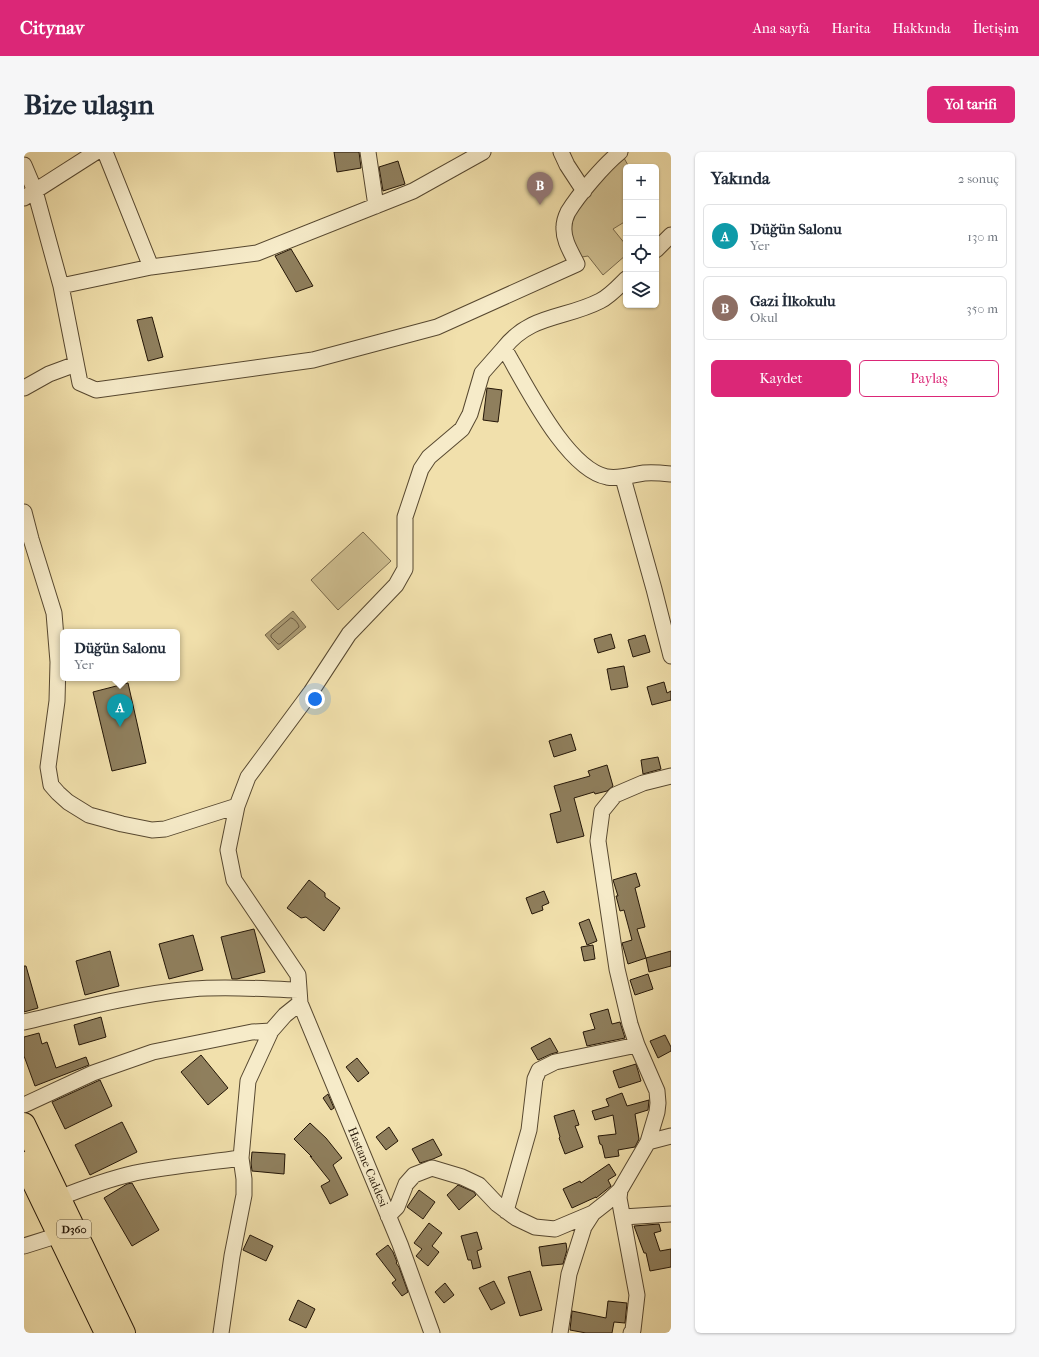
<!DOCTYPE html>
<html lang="tr">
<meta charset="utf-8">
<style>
:root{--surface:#fff;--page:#f6f6f7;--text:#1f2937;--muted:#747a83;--line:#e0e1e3;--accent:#db2777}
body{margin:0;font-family:"IM FELL French Canon",serif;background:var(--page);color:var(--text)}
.controls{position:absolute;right:12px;top:12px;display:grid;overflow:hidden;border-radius:6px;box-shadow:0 1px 3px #0004}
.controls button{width:36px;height:36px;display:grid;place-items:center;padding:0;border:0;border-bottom:1px solid var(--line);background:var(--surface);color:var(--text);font:20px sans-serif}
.you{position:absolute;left:291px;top:547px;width:14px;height:14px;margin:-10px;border:3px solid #fff;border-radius:50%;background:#1a73e8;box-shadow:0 0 0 6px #1a73e833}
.badge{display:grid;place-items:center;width:26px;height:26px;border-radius:50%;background:var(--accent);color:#fff;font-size:13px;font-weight:700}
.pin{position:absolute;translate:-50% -33px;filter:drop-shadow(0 1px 2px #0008)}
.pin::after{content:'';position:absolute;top:21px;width:14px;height:12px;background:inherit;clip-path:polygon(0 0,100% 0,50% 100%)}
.popup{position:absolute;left:36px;top:477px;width:120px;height:52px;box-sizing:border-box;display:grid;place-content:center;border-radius:6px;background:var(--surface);filter:drop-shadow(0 1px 3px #0005);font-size:13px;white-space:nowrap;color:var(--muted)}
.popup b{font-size:15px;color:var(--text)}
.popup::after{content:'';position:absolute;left:50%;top:100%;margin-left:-8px;border:8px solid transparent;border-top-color:var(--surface)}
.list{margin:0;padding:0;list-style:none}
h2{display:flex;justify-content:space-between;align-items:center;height:52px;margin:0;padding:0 16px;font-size:17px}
h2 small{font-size:13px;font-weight:400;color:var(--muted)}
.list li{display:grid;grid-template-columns:26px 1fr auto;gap:12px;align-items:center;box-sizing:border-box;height:64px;margin:0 8px 8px;padding:0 8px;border:1px solid var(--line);border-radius:6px}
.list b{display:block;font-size:15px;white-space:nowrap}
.list p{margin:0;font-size:13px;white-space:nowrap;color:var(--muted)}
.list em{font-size:13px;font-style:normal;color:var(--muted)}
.actions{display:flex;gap:8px;padding:12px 16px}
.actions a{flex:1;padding:9px 0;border:1px solid var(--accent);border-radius:6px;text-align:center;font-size:14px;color:var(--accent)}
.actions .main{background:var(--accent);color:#fff}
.icon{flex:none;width:22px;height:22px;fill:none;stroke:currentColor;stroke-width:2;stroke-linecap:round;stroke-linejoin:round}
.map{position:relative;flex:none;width:647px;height:1181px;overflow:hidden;border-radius:6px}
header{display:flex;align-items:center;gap:24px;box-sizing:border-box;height:56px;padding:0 20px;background:var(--accent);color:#fff}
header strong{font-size:19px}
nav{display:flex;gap:22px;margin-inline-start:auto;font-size:14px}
.intro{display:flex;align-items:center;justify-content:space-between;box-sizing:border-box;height:96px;padding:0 24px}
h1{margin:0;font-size:28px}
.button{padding:10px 18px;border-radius:6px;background:var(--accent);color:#fff;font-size:14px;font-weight:700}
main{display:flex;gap:24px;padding:0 24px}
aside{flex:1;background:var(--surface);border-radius:6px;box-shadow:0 1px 3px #0004}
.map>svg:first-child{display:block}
.green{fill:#cebe90;stroke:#796a4c}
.water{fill:#ab9b74;stroke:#756648}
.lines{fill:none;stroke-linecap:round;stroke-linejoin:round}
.shore{stroke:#68583e;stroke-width:1}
.building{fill:#8f7f5d;stroke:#241607}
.minor-casing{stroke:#574830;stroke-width:17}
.highway-casing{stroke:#241607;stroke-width:24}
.minor{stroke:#f6ebc9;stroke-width:15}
.highway{stroke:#f1e0ac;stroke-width:22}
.labels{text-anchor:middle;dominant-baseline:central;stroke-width:3;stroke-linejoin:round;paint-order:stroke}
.shield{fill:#f6ebc9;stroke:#635641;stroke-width:1}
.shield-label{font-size:11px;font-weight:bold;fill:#241607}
.street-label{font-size:12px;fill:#241607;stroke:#f6ebc9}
</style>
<header>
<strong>Citynav</strong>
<nav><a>Ana sayfa</a><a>Harita</a><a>Hakkında</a><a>İletişim</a></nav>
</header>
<div class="intro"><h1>Bize ulaşın</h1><a class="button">Yol tarifi</a></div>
<main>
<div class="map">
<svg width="647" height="1181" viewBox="0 0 647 1181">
<rect width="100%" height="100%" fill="#f1e0ac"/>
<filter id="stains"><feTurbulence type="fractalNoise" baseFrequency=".005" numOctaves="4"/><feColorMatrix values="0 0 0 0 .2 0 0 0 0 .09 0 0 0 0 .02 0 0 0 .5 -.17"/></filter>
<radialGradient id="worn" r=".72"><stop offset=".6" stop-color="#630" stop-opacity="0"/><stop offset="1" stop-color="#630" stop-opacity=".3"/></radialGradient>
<!-- green -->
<path class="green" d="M600 6 605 15H602V69L589 77 602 93V103L579 123 564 104 552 106 544 84 551 54Z
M339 380 367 409 314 458 287 428Z"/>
<!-- water -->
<path class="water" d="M269 459 282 475 254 498 241 483Z"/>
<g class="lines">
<!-- shore -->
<path class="shore" d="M267 466C270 466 275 472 275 475L256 492H254L247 485V483Z"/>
</g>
<!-- building -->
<path class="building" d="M310 0H335L337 16 313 20Z
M374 9 381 32 359 39 355 15Z
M267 97 289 134 272 140 251 104Z
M128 165 139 205 124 209 113 168Z
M463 236 478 238 474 270 459 268Z
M587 482 591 496 574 501 570 487Z
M621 483 626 500 609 505 604 488Z
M600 514 604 535 587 538 583 517Z
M640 530 643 541 647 539V548L628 553 623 535Z
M104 531 122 611 88 619 69 540Z
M547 582 552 598 530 605 525 589Z
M634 605 637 617 619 622 617 608Z
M583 613 589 634 583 639 571 642 570 640 550 646 560 684 533 691 526 662 537 659 530 634 566 624 564 619Z
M612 721 616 734 611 736 621 775 613 777 622 806 604 812 598 791 608 788 600 758 596 759 592 744H594L589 728Z
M285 728 301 741V745L316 756 300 779 282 765 277 766 263 756Z
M520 739 525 751 518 754 519 758 508 762 502 746Z
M565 767 573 789 563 793 555 771Z
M230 777 241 820 213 827H208L197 785Z
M169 783 179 818 145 827 135 792Z
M569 793 571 807 560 809 557 795Z
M86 799 95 834 61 843 52 809Z
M647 799V814L625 820 622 806Z
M0 814H2L14 856 0 860Z
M624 822 629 837 611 843 606 828Z
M584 857 588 872 596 870 601 886 563 894 559 880 571 877 566 862Z
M77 865 82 885 55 893 50 873Z
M15 881 18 892 23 890 32 916 62 905 65 913 11 934 0 904V885Z
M641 883 647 895V899L634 906 626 889Z
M526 886 534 900 527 902 514 908 507 896Z
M177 903 204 936 184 953 157 920Z
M333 906 345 921 334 930 322 915Z
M612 912 617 929 595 936 589 919Z
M76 928 88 954 41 977 28 950Z
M598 941 603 954 625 948 624 958 611 962 615 987 611 995 594 998 595 1004 581 1006 578 993 576 992 574 984 592 982 589 963 571 968 568 959 585 954 582 947Z
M304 942 310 956 307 958 299 946Z
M550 958 555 973 551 974 559 995 541 1002 535 986 536 985 530 964Z
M98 970 113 1000 66 1023 51 993Z
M286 971 302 986 318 1006 309 1013 324 1043 306 1052 297 1034 306 1029 286 1004 288 1005 270 987Z
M365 975 374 989 362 998 352 985Z
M409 987 418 1003 409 1007 396 1011 388 997Z
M228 1000 261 1002 260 1022 228 1019 227 1011Z
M585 1012 592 1023 584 1028 587 1034 572 1046V1045L548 1056 539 1037 556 1029 557 1031Z
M108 1031 135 1078 108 1094 80 1046 103 1032Z
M434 1033 450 1040 452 1043 435 1058 423 1043Z
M395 1038 411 1050 399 1067 383 1055Z
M405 1071 418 1081 408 1094 415 1100 404 1114 392 1104 398 1097 390 1091Z
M635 1072 637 1079 630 1081 636 1099 647 1097V1115L626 1119 622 1101H620L610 1074Z
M453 1080 458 1097 453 1099 457 1115 449 1117 447 1108H444L437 1084Z
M226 1083 249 1094 242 1109 219 1098Z
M542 1091 543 1098 539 1112 518 1114 515 1095Z
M364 1093 369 1100 373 1110 372 1111 375 1115 384 1140 378 1144 368 1131 372 1128 352 1102Z
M506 1119 518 1158 496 1164 484 1125Z
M470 1129 481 1151 467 1158 455 1136Z
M421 1131 430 1143 420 1151 411 1140Z
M274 1148 291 1157 282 1176 265 1168Z
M584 1149 603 1151 601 1171 590 1170 588 1181H562L546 1178 548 1159 582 1166Z"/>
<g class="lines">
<defs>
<path id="minor" d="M81 0 127 115
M344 0 352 54
M537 0 543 13 560 39
M0 13 11 39 37 134 56 231 72 238 289 208 413 175 553 112C547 100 539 88 540 75 540 70 542 64 544 60 555 42 580 13 596 0
M0 46 72 0
M632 98 647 83
M37 134 127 115 233 101 389 39 459 0
M480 196C507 162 541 167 576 149 586 144 594 135 602 127
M0 236 25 222 52 212
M599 326 630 437 647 504
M0 360 7 387 30 461 34 510 33 549 24 615 27 633 34 641 44 650 65 663 98 672 128 678 141 677 213 654
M0 870C55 857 111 842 168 837 203 834 239 837 275 838
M0 953 69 921 129 900 228 880 247 879
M624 990 647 984
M596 1038 595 1046 613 1143 609 1178 607 1181
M35 1046C60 1036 85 1027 111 1021 146 1014 181 1011 217 1006
M482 1059 505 978 511 927 515 918 531 910 613 893
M364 1064 373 1055 382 1032 390 1023 408 1016 438 1025 455 1033 473 1052 492 1066 511 1075 531 1077 569 1061
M599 1065 647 1062
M0 1094 35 1083
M197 1181 208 1104 220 1043V1027L217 1006 224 929 247 879 261 863 276 851
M408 1181 376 1092 276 851 274 823 210 728 204 698 213 654 224 625 287 540 325 482 372 433 381 417V365L397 317 405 305 438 277 446 262 458 221 480 196C501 231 542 317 583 325 596 327 607 323 620 321 629 320 638 321 647 322
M536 1181 545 1122 560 1075 569 1061 583 1050 596 1038 624 990 633 960 634 951 633 939 613 893 606 872 593 817 574 689 578 659 591 643 619 631 647 624"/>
<path id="highway" d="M0 972 100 1181
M0 1011 82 1181"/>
</defs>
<!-- minor casing -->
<use href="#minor" class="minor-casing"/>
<!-- highway casing -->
<use href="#highway" class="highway-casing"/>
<!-- minor -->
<use href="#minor" class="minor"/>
<!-- highway -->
<use href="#highway" class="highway"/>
</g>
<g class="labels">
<!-- shield labels -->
<rect class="shield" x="33" y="1068" width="34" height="18" rx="3"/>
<g class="shield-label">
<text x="50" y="1077">D360</text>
</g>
<!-- street labels -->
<g class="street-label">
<text transform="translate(344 1015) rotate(67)">Hastane Caddesi</text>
</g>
</g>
<rect width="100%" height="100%" filter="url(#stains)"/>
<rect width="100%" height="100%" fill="url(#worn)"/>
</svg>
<div class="controls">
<button>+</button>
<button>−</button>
<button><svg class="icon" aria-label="locate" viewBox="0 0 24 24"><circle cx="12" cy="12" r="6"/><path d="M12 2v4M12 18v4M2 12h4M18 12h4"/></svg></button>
<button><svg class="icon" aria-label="layers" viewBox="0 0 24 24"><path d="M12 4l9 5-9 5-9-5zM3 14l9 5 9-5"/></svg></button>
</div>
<div class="you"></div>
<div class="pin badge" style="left:96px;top:575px;background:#0f9aa8">A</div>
<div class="popup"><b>Düğün Salonu</b>Yer</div>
<div class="pin badge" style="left:516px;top:53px;background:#8d6e63">B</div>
</div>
<aside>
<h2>Yakında<small>2 sonuç</small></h2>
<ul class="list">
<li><span class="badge" style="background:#0f9aa8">A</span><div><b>Düğün Salonu</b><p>Yer</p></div><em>130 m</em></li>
<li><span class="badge" style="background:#8d6e63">B</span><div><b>Gazi İlkokulu</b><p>Okul</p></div><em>350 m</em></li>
</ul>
<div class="actions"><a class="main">Kaydet</a><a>Paylaş</a></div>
</aside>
</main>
